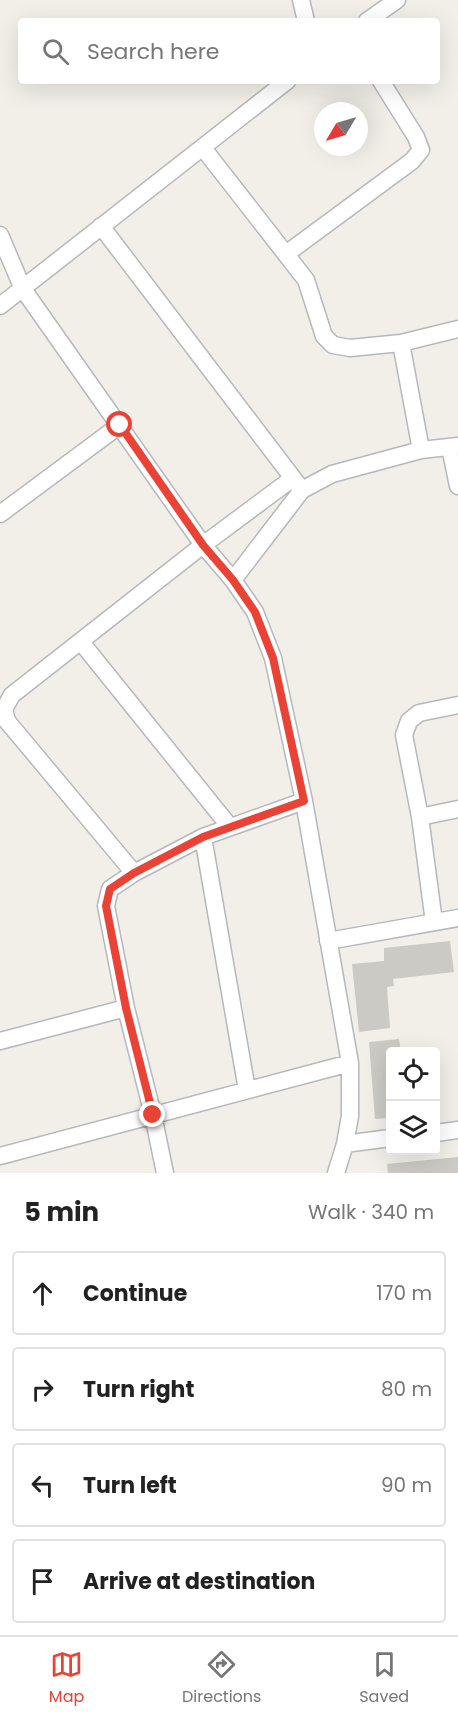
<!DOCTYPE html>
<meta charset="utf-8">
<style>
:root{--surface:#fff;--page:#f2f2f2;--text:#222;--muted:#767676;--line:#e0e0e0;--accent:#ea4335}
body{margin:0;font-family:Poppins,sans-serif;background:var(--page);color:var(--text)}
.controls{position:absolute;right:18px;bottom:18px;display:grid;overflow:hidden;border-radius:6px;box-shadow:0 6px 24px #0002}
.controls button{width:54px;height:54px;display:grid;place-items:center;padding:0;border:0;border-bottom:2px solid var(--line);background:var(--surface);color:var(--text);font:30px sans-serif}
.compass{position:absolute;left:314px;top:102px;width:54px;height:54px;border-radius:50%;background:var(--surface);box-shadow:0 6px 24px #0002;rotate:232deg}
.stop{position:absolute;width:18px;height:18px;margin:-14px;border:4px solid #ea4335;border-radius:50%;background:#fff}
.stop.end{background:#ea4335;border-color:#fff;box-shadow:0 2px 6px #0008}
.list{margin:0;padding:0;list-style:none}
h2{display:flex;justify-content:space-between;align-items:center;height:78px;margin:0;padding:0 24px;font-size:26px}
h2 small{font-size:20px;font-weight:400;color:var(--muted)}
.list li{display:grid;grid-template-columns:39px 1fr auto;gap:18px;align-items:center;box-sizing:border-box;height:84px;margin:0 12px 12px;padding:0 12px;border:2px solid var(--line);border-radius:6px}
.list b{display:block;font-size:22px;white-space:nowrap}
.list em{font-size:20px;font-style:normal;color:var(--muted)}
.icon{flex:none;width:33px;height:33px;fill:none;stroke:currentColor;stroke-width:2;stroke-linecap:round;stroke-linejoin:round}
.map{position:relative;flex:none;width:458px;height:1173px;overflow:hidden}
.search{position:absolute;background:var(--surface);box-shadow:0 6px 24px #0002;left:18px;right:18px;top:18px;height:66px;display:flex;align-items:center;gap:15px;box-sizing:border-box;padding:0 21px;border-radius:6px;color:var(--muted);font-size:22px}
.sheet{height:462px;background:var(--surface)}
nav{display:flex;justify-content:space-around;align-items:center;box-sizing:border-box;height:84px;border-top:2px solid var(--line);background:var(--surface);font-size:16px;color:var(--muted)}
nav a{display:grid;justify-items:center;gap:3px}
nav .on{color:var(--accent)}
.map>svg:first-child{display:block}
.building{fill:#cccac5}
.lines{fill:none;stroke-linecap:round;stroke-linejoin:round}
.minor-casing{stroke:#b5b8bc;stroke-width:19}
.minor{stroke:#fff;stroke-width:16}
.route{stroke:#ea4335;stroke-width:8}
</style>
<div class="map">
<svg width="458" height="1173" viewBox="0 0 458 1173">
<rect width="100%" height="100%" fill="#f1efe8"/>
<!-- building -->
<path class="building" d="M450 941 454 972 393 979 394 986 387 987 390 1028 359 1032 352 964 384 961V948Z
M399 1039 401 1052H390V1118L375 1119 369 1042Z
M458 1157V1173H388L387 1164Z"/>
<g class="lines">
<defs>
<path id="minor" d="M301 0 306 21
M367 21 397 0
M203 148 306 280 324 336 333 345 350 348 401 343 458 329
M101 226 302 490
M0 235 23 289 203 545 233 580 255 612 273 658 304 801 350 1063V1116L345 1144 336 1173
M286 254 412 161 421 150 416 137 381 81
M0 306 287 81
M401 343 421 450
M450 447 458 486
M0 514 120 425
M233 580 302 490 332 474 421 450 458 446
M81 642 230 827
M420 817 458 809
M203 837 247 1090
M134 873 7 721 4 709 12 695 203 545 293 478
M434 922 420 817 404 735 409 721 419 713 458 705
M328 941 458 918
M0 1041 126 1008
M436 1133 458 1130
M345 1144 390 1138
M0 1156 350 1063
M165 1173 153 1115 126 1008 106 906 110 889 134 873 203 837 304 801"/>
</defs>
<!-- minor casing -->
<use href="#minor" class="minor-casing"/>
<!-- minor -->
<use href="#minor" class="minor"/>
</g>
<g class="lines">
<!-- route -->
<path class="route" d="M120 425 203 545 233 580 255 612 273 658 304 801 203 837 134 873 110 889 106 906 126 1008 153 1115"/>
</g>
</svg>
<div class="controls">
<button><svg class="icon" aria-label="locate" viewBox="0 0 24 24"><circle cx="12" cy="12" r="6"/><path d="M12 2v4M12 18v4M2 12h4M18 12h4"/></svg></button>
<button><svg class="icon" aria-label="layers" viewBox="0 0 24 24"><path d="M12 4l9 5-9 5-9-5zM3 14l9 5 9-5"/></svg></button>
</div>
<svg class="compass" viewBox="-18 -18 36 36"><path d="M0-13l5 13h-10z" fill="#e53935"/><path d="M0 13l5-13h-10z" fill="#767676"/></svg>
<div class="stop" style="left:120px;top:425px"></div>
<div class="stop end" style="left:153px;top:1115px"></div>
<div class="search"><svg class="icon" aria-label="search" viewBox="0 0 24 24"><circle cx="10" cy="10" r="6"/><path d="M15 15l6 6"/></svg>Search here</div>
</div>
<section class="sheet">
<h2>5 min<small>Walk · 340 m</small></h2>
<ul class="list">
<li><svg class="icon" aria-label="ahead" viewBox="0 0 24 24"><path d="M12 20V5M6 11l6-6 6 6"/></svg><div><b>Continue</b></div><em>170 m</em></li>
<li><svg class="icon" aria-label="right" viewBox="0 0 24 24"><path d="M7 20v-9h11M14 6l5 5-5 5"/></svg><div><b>Turn right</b></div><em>80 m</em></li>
<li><svg class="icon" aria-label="left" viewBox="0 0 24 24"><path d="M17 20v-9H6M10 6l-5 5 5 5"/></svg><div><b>Turn left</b></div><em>90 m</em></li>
<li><svg class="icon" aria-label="arrive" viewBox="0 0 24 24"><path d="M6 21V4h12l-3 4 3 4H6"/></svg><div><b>Arrive at destination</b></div></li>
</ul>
</section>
<nav>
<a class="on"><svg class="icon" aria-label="map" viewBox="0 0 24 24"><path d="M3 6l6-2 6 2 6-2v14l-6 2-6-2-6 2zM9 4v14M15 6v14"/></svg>Map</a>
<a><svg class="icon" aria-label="directions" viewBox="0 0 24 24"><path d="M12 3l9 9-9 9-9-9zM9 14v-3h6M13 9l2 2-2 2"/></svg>Directions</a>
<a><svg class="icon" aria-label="saved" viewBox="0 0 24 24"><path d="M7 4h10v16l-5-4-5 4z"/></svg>Saved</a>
</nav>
